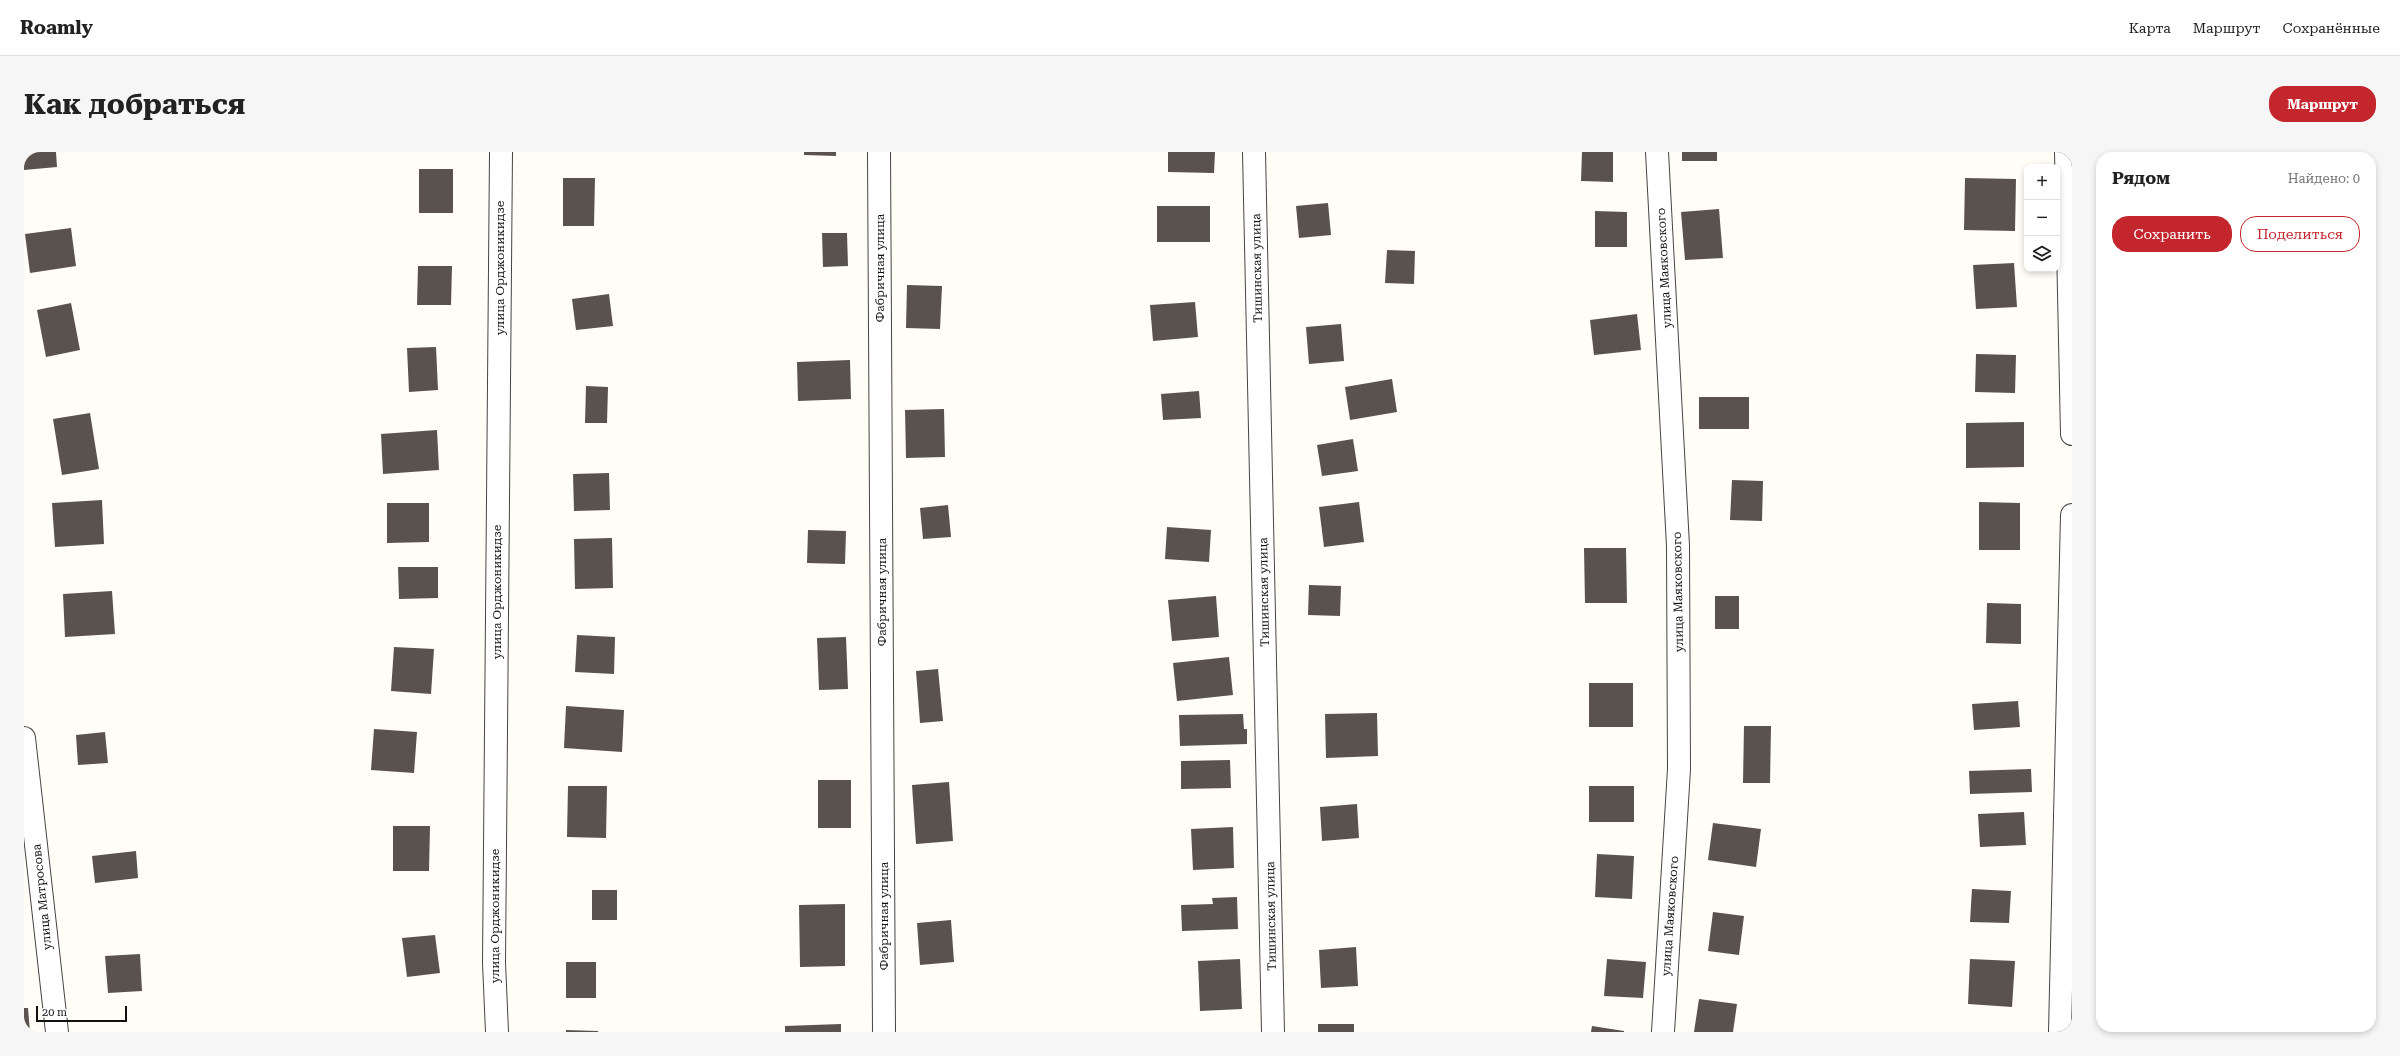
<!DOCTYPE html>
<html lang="ru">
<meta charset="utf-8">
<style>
:root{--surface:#fff;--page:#f6f6f6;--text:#222;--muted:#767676;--line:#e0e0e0;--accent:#c4262e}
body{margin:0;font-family:"Roboto Serif",serif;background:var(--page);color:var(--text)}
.controls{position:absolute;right:12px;top:12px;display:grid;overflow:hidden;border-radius:8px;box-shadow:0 2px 6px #0003}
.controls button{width:36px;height:36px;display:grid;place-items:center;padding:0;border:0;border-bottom:1px solid var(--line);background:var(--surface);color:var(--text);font:20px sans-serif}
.scale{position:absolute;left:12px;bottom:10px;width:91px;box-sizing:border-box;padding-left:4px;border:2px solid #111;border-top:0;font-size:11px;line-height:14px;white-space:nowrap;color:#111;-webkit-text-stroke:3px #fff;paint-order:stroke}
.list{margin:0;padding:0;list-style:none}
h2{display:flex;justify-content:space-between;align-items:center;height:52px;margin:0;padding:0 16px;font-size:17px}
h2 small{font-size:13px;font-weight:400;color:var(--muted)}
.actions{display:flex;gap:8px;padding:12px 16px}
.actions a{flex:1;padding:9px 0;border:1px solid var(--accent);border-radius:16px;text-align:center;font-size:14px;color:var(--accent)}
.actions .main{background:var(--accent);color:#fff}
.icon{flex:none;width:22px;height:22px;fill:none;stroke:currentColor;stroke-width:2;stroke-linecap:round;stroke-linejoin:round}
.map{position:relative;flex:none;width:2048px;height:880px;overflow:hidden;border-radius:16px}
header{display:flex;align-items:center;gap:24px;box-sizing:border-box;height:56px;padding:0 20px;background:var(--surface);border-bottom:1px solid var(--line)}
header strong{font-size:19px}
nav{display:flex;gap:22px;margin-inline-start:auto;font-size:14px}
.intro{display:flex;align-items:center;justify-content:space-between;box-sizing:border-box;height:96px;padding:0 24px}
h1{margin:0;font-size:28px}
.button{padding:10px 18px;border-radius:16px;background:var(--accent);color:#fff;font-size:14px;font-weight:700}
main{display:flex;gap:24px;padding:0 24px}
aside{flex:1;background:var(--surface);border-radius:16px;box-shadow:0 2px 6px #0003}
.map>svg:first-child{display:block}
.building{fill:#5a524d}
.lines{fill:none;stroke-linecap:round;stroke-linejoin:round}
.minor-casing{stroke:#444;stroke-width:24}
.minor{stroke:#fff;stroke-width:22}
.labels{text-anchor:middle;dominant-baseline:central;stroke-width:4;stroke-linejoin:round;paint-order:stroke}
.street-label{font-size:12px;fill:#111;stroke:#fff}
</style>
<header>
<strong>Roamly</strong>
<nav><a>Карта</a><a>Маршрут</a><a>Сохранённые</a></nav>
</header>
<div class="intro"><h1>Как добраться</h1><a class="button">Маршрут</a></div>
<main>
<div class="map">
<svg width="2048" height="880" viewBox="0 0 2048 880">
<rect width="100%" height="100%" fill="#fffdf5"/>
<!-- building -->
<path class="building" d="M0 0H32L33 15 0 18Z
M780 0H812V4L780 3Z
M1144 0H1191L1190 21 1144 20Z
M1558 0H1589V30L1557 29Z
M1658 0H1693V9H1658Z
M395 17H429V61H395Z
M539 26H571L570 74H539Z
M1941 26 1992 27 1991 79 1940 78Z
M1304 51 1307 83 1275 86 1272 54Z
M1133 54H1186V90H1133Z
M1695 57 1699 106 1661 108 1657 60Z
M1571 59 1603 60V95H1571Z
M47 76 52 114 6 121 1 82Z
M798 81H823L824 114 799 115Z
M1363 98 1391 99 1390 132 1361 131Z
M1990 111 1993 155 1952 157 1949 113Z
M394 114H428L427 153H393Z
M883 133 918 134 916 177 882 176Z
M585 142 589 174 552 178 548 147Z
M1171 150 1174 185 1129 189 1126 153Z
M47 151 56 198 22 205 13 158Z
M1613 162 1617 198 1570 203 1566 168Z
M1317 172 1320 209 1285 212 1282 175Z
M412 195 414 238 385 240 383 196Z
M1952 202 1992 203 1991 241 1951 240Z
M826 208 827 247 774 249 773 210Z
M1368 227 1373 260 1326 268 1321 235Z
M562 234 584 235 583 271H561Z
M1175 239 1177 266 1139 268 1137 242Z
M1675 245H1725V277H1675Z
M920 257 921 305 882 306 881 258Z
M66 261 75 317 38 323 29 267Z
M2000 270V315L1942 316V271Z
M413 278 415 318 359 322 357 282Z
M1329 287 1334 319 1298 324 1293 293Z
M585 321 586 358 550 359 549 322Z
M1708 328 1739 329 1738 369 1706 368Z
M78 348 80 392 31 395 28 351Z
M1335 350 1340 390 1300 395 1295 355Z
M1955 350 1996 351V398H1955Z
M363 351H405V390L363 391Z
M924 353 927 385 899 387 896 356Z
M1143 375 1187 378 1185 410 1141 407Z
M784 378 822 379 821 412 783 411Z
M588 386 589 436 551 437 550 387Z
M1560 396H1602L1603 451H1561Z
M374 415H414V446L375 447Z
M1285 433 1317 434 1316 464 1284 463Z
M88 439 91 482 41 485 39 442Z
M1192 444 1195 485 1148 489 1144 448Z
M1691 444H1715V477H1691Z
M1963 451 1997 452V492L1962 491Z
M553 483 591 485 590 522 551 520Z
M822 485 824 537 795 538 793 486Z
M370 495 410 497 407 542 367 539Z
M1205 505 1209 543 1153 549 1149 511Z
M914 517 919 569 896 571 892 519Z
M1565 531H1609V575H1565Z
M1994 549 1996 575 1950 578 1948 552Z
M542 554 600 558 598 600 540 596Z
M1353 561 1354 604 1302 606 1301 562Z
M1219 562 1220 577H1223V592L1156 594 1155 563Z
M1720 574H1747L1746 631H1719Z
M350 577 393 580 390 621 347 618Z
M81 580 84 611 54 613 52 583Z
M1206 608 1207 636 1157 637V609Z
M2007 617 2008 640 1946 642 1945 619Z
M794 628H827V676H794Z
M925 630 929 689 892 692 888 633Z
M544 634H583L582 686 543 685Z
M1565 634H1610V670H1565Z
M1333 652 1335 686 1298 689 1296 655Z
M2000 660 2002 693 1956 695 1954 662Z
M1689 671 1737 677 1732 715 1684 708Z
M369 674H406L405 719H369Z
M1209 675 1210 716 1169 718 1167 677Z
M112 699 114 726 71 731 68 704Z
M1573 702 1610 704 1608 747 1571 745Z
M1948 737 1987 739 1985 771 1946 770Z
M568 738H593V768H568Z
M1213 745 1214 777 1158 779 1157 753 1189 752 1188 746Z
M821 752V814L776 815 775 753Z
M1689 760 1720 764 1715 803 1684 799Z
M927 768 930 810 896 813 893 771Z
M411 783 416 821 383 825 378 786Z
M1332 795 1334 834 1297 836 1295 798Z
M116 802 118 839 84 841 81 804Z
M1216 807 1218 857 1176 859 1174 809Z
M1583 807 1622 810 1619 846 1580 844Z
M1946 807 1991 809 1988 855 1944 852Z
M542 810H572V846H542Z
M1675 847 1713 852 1709 880H1670Z
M0 856H4L6 880H0Z
M817 872V880H761V874Z
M1294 872H1330V880H1294Z
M1568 874 1600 879V880H1567Z
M542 878 574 879V880H542Z"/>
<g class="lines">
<defs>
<path id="minor" d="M855 0 860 880
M1230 0 1249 880
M1633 0 1654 394 1655 617 1639 880
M2042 0 2048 282
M0 586 33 880
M473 880 470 811 477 0
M2036 880 2048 363"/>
</defs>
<!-- minor casing -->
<use href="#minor" class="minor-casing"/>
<!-- minor -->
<use href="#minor" class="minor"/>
</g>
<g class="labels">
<!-- street labels -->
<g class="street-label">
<text transform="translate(476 116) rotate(-90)">улица Орджоникидзе</text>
<text transform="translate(856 116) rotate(-90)">Фабричная улица</text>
<text transform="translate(1233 116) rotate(-91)">Тишинская улица</text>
<text transform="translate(1640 116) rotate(-93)">улица Маяковского</text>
<text transform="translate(473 440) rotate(-90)">улица Орджоникидзе</text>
<text transform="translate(858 440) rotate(-90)">Фабричная улица</text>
<text transform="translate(1240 440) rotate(-91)">Тишинская улица</text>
<text transform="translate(1654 440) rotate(-91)">улица Маяковского</text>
<text transform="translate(18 745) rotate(-96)">улица Матросова</text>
<text transform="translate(471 764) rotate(-90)">улица Орджоникидзе</text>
<text transform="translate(860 764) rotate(-90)">Фабричная улица</text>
<text transform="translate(1247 764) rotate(-91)">Тишинская улица</text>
<text transform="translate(1646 764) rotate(-86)">улица Маяковского</text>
</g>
</g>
</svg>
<div class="controls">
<button>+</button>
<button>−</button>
<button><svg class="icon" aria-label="layers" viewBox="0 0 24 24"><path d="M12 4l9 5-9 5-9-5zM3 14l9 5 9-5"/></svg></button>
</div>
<div class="scale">20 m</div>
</div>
<aside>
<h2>Рядом<small>Найдено: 0</small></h2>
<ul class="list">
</ul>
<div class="actions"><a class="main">Сохранить</a><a>Поделиться</a></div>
</aside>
</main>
